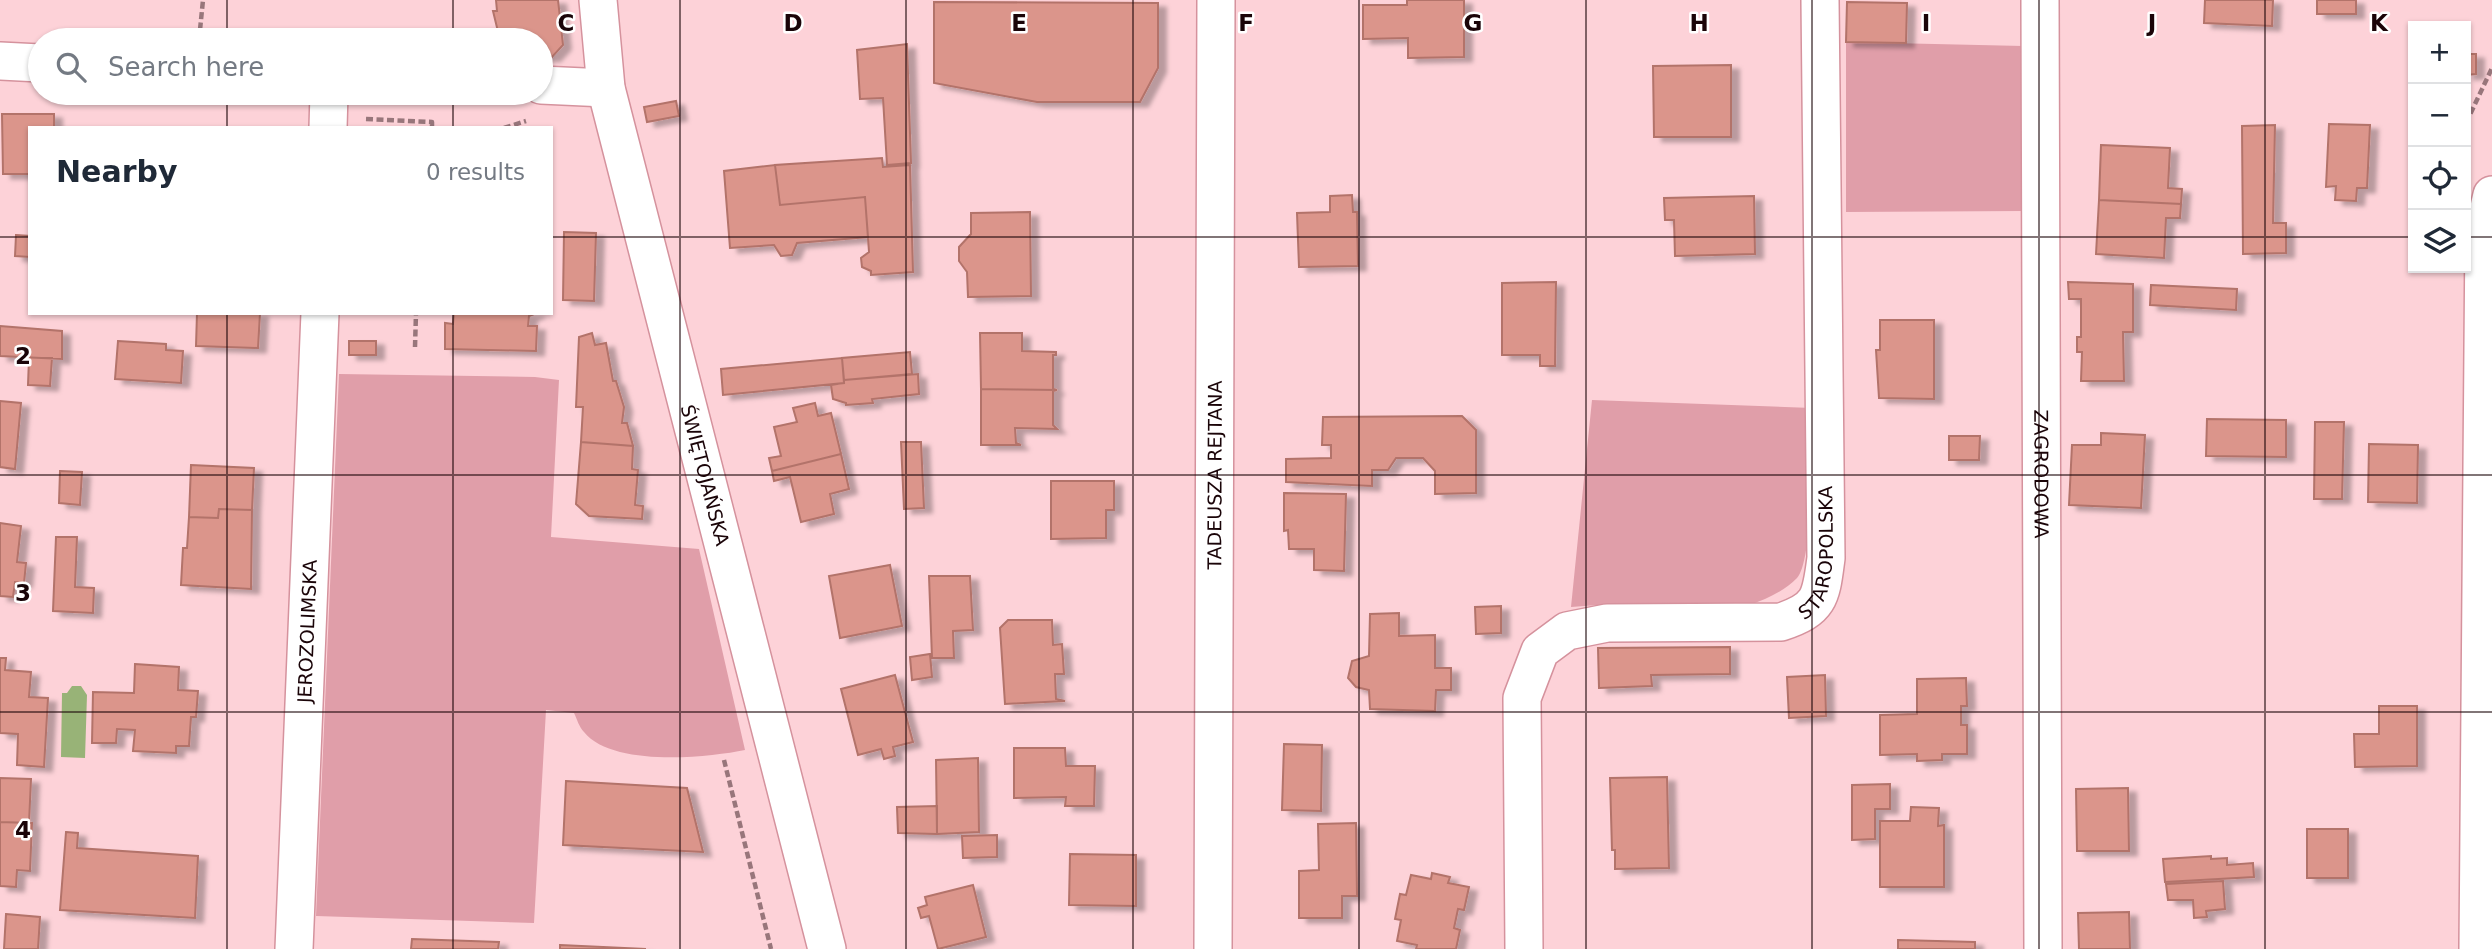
<!DOCTYPE html>
<meta charset="utf-8">
<style>
:root{--surface:#fff;--page:#f6f6f7;--text:#1f2937;--muted:#747a83;--line:#e0e1e3}
body{margin:0;font-family:"DejaVu Sans",sans-serif;background:var(--page);color:var(--text)}
.controls{position:absolute;right:21px;top:21px;display:grid;overflow:hidden;border-radius:0px;box-shadow:0 2px 5px #0004}
.controls button{width:63px;height:63px;display:grid;place-items:center;padding:0;border:0;border-bottom:2px solid var(--line);background:var(--surface);color:var(--text);font:35px sans-serif}
.list{margin:0;padding:0;list-style:none}
h2{display:flex;justify-content:space-between;align-items:center;height:91px;margin:0;padding:0 28px;font-size:30px}
h2 small{font-size:23px;font-weight:400;color:var(--muted)}
.icon{flex:none;width:38px;height:38px;fill:none;stroke:currentColor;stroke-width:2;stroke-linecap:round;stroke-linejoin:round}
.map{position:relative;flex:none;width:2492px;height:949px;overflow:hidden}
.search{position:absolute;background:var(--surface);box-shadow:0 2px 5px #0004;left:28px;top:28px;width:525px;height:77px;display:flex;align-items:center;gap:18px;box-sizing:border-box;padding:0 24px;border-radius:38px;color:var(--muted);font-size:26px}
.panel{position:absolute;background:var(--surface);box-shadow:0 2px 5px #0004;left:28px;top:126px;width:525px;height:189px;border-radius:0px}
.map>svg:first-child{display:block}
.green{fill:#e09ea9}
.water{fill:#98b377}
.building{fill:#db958b;stroke:#b3736a;stroke-width:2;filter:url(#shadow)}
.lines{fill:none;stroke-linecap:round;stroke-linejoin:round}
.minor-casing{stroke:#d5929d;stroke-width:40}
.path{stroke:#98767b;stroke-width:4.5;stroke-dasharray:7 3.5;stroke-linecap:butt}
.minor{stroke:#fff;stroke-width:37}
.grid{fill:none;stroke:#1a0408;stroke-width:2;stroke-opacity:0.55}
.labels{text-anchor:middle;dominant-baseline:central;stroke-width:5;stroke-linejoin:round;paint-order:stroke}
.street-label{font-size:19px;fill:#1a0408;stroke:#fff}
.grid-label{font-size:23px;text-anchor:middle;font-weight:bold;fill:#1a0408;stroke:#fff;stroke-width:5;stroke-linejoin:round;paint-order:stroke}
</style>
<div class="map">
<svg width="2492" height="949" viewBox="0 0 2492 949">
<defs>
<filter id="shadow"><feDropShadow dx="8" dy="4.5" stdDeviation="2" flood-color="#0004"/></filter>
</defs>
<rect width="100%" height="100%" fill="#fdd2d8"/>
<!-- green -->
<path class="green" d="M1846 42 2023 46 2024 211 1846 212Z
M339 374 535 377 559 380 551 537 699 549 745 750C706 758 612 767 584 732 579 727 577 719 574 713L546 710 534 923 316 916Z
M1592 400 1812 408C1811 439 1814 560 1797 578 1785 591 1766 599 1750 605L1625 603 1571 607Z"/>
<!-- water -->
<path class="water" d="M72 686H81L87 695 85 758 61 757 62 693H67Z"/>
<!-- building -->
<path class="building" d="M496 0H558L563 45 552 57 541 56V40H500L493 11H497Z
M1407 0H1464V57L1408 58V38L1363 39V5H1407Z
M2205 0H2273L2272 26 2204 23Z
M2317 0H2356V14H2317Z
M934 2 1158 3V68L1140 102H1037L934 83Z
M1847 2 1907 3 1906 43 1846 42Z
M907 44 911 163 887 165 883 98 860 99 857 50Z
M2466 54H2476V74L2466 75Z
M1731 65V137H1654L1653 66Z
M676 101 679 116 647 122 644 107Z
M2 114H54V128H30V174H3Z
M2329 124 2370 125 2367 188H2357L2356 201 2335 200 2336 186 2326 187Z
M2275 125 2273 223H2286V253L2243 254 2242 126Z
M2101 145 2170 148 2168 188 2182 189 2181 204 2099 200Z
M882 158 883 167 910 165 913 272 871 275V271L862 267 861 258 869 252 865 197 780 205 775 165Z
M775 165 780 205 865 197 868 237 797 243 792 255 781 256 774 245 730 248 724 171Z
M1352 195 1353 212H1357L1358 266 1299 267 1297 213 1330 212V196Z
M1754 196 1755 254 1675 256 1674 220H1665L1664 198Z
M2099 200 2181 204 2180 218H2166L2164 258 2096 254Z
M1030 212 1031 296 968 297 967 272 959 261V247L971 234V213Z
M564 232 596 233 594 301 563 300Z
M16 235 30 236V257L15 256Z
M1556 282 1555 366H1540V355H1502V283Z
M2068 282 2133 284V332H2123L2124 381H2081L2082 352H2077V337H2081V299H2069Z
M2151 285 2237 289 2236 310 2150 305Z
M197 313H260L258 348 196 346Z
M454 313H537L529 316 528 326H537L536 351 445 349V323L453 324Z
M1880 320H1934V399L1879 398 1876 350H1880Z
M0 326 62 331V359L0 356Z
M592 333 595 345 606 343 613 381H616L624 407 622 423H627L633 446 581 442 583 407H576L579 337Z
M980 333H1022V351L1056 352V355H1053V389L1057 390 981 389Z
M118 341 166 344V350L183 351 181 383 115 379Z
M349 341H376V355H349Z
M910 352 912 374 844 380 842 358Z
M29 358H52L50 386 28 385Z
M842 358 844 383 723 395 721 369Z
M918 374 919 394 872 399 873 403 846 405V403L833 399 831 385 844 383V380Z
M981 389 1057 390 1053 391V425L1057 429 1015 428 1016 443 1021 445H981Z
M0 401 21 403 15 469 0 467Z
M815 403 818 416 831 413 841 454 772 471 769 458 781 456 774 427 797 422 793 408Z
M1462 416 1476 430V493L1435 494V471L1423 458H1396L1388 470H1372V486L1286 482V459L1331 458V445H1322L1323 417Z
M2207 419 2286 420V457L2206 456Z
M2315 422H2344L2342 499H2314Z
M2101 433 2145 435 2141 508 2069 505 2072 445H2101Z
M1949 436H1980L1979 460H1949Z
M581 442 633 446 632 469 638 470 635 505 643 506 642 519 589 516 576 504Z
M901 442H921L924 508 904 509Z
M2369 444 2418 445 2417 503 2368 502Z
M841 454 849 489 830 494 834 514 801 522 790 477 774 481 772 471Z
M191 465 254 468 252 510 219 509 218 518 189 517Z
M60 471 82 472 80 505 59 503Z
M1051 481H1114V510H1106V538L1051 539Z
M1284 493 1346 494 1344 571 1314 570V549H1289L1288 530 1284 531Z
M219 509 252 510 251 589 181 585 183 548H187L189 517 218 518Z
M0 523 21 526 17 562 26 563 24 583 15 582 13 597 0 596Z
M56 537H77L75 587 94 588 93 613 53 611Z
M890 565 902 626 840 638 829 576Z
M929 576H970L973 630 953 631 954 658H932Z
M1501 606V633L1476 634 1475 607Z
M1399 613V636L1435 635V668H1451V690H1436L1435 711 1370 709 1369 690 1356 687 1348 678 1352 661 1369 656 1370 614Z
M1008 620H1052L1053 645 1062 644 1064 674H1055L1056 699 1065 701 1005 704 1000 628Z
M1730 647V674L1651 675 1652 686 1599 688 1598 648Z
M930 654 932 677 912 680 910 657Z
M0 658H6L5 670 31 672 29 697 48 698 44 767 17 765 18 734 0 733Z
M135 664 179 667 178 690 198 691 196 717H191L189 746H176V753L133 751 135 730 117 729 116 743H92L93 692 134 693Z
M895 675 913 742 893 747 895 756 884 759 881 749 858 755 841 689Z
M1825 675 1826 716 1789 718 1787 677Z
M1966 678 1967 706H1961V725H1967V754H1942V760L1917 761V754L1880 755V715L1917 714V679Z
M2379 706H2417V766L2355 767 2354 734H2379Z
M1284 744 1322 745 1321 811 1282 810Z
M1014 748H1065L1066 766H1095L1094 806H1065L1066 797 1014 798Z
M978 758 979 832 937 834 936 760Z
M1667 777 1669 868 1615 869V850H1612L1610 778Z
M0 778 31 779 29 823 0 822Z
M566 781 687 788 703 852 563 845Z
M1890 784V809H1875V839L1852 840V785Z
M2128 788 2129 851H2077L2076 789Z
M937 806V834L898 833 897 807Z
M1911 807 1939 808 1938 826 1944 825V887H1880V821H1910Z
M0 822 32 823 30 871 17 870 16 887 0 886Z
M1356 823 1357 896H1342V918H1299V871L1319 870 1318 824Z
M2307 829H2348V878H2307Z
M66 832 78 833 77 848 198 856 195 918 60 910Z
M997 835V857L963 858 962 836Z
M1070 854 1136 855V906L1069 905Z
M2211 856V859L2227 858V865L2253 863 2254 877 2165 882 2163 859Z
M1432 873 1450 877 1448 883 1469 887 1464 910 1458 909 1454 928 1460 930 1456 949H1416L1417 945 1397 941 1401 920 1395 919 1400 894 1406 895 1411 875 1431 879Z
M2223 881 2225 909 2206 911 2207 917 2194 918 2193 900H2168L2166 884Z
M973 885 986 937 938 949 929 916 921 918 918 908 927 905 925 897Z
M2129 912 2130 949H2079L2078 913Z
M6 914 40 917 38 949H4Z
M412 939 499 942 498 949H411Z
M1898 940 1975 942V949H1898Z
M560 945 646 949H560Z"/>
<g class="lines">
<defs>
<g id="minor">
<path id="s1" d="M598 0 606 88 827 949"/>
<path id="s2" d="M2040 0 2043 949"/>
<path d="M0 61 40 63"/>
<path d="M541 85 606 88"/>
<path d="M328 128 329 93"/>
<path id="s3" d="M294 949 320 313"/>
<path id="s4" d="M1213 949 1216 0"/>
<path id="s5" d="M1524 949 1522 698 1540 651 1567 631 1607 623 1781 622C1821 609 1821 596 1826 558L1820 0"/>
<path d="M2478 949 2484 229 2492 195"/>
</g>
</defs>
<!-- minor casing -->
<use href="#minor" class="minor-casing"/>
<!-- path -->
<path class="path" d="M199 40 203 0
M366 119 432 122V128
M2466 123 2492 68
M504 128 526 121
M415 347 416 313
M724 760 771 949"/>
<!-- minor -->
<use href="#minor" class="minor"/>
</g>
<!-- grid -->
<path class="grid" d="M227 0V40M453 0V40M680 0V949M906 0V949M1133 0V949M1359 0V949M1586 0V949M1812 0V949M2039 0V949M2265 0V949M227 93V128M453 93V128M0 237H30M551 237H2413M2466 237H2492M227 313V949M453 313V949M0 475H2492M0 712H2492"/>
<g class="labels">
<!-- street labels -->
<g class="street-label">
<text stroke="none"><textPath href="#s4" startOffset="474">TADEUSZA REJTANA</textPath></text>
<text stroke="none"><textPath href="#s2" startOffset="474">ZAGRODOWA</textPath></text>
<text stroke="none"><textPath href="#s1" startOffset="488">ŚWIĘTOJAŃSKA</textPath></text>
<text stroke="none"><textPath href="#s5" startOffset="639">STAROPOLSKA</textPath></text>
<text stroke="none"><textPath href="#s3" startOffset="318">JEROZOLIMSKA</textPath></text>
</g>
</g>
<g class="grid-label">
<text x="566" y="31">C</text>
<text x="793" y="31">D</text>
<text x="1019" y="31">E</text>
<text x="1246" y="31">F</text>
<text x="1473" y="31">G</text>
<text x="1699" y="31">H</text>
<text x="1926" y="31">I</text>
<text x="2152" y="31">J</text>
<text x="2379" y="31">K</text>
<text x="23" y="364">2</text>
<text x="23" y="601">3</text>
<text x="23" y="838">4</text>
</g>
</svg>
<div class="controls">
<button>+</button>
<button>−</button>
<button><svg class="icon" aria-label="locate" viewBox="0 0 24 24"><circle cx="12" cy="12" r="6"/><path d="M12 2v4M12 18v4M2 12h4M18 12h4"/></svg></button>
<button><svg class="icon" aria-label="layers" viewBox="0 0 24 24"><path d="M12 4l9 5-9 5-9-5zM3 14l9 5 9-5"/></svg></button>
</div>
<div class="search"><svg class="icon" aria-label="search" viewBox="0 0 24 24"><circle cx="10" cy="10" r="6"/><path d="M15 15l6 6"/></svg>Search here</div>
<section class="panel">
<h2>Nearby<small>0 results</small></h2>
<ul class="list">
</ul>
</section>
</div>
